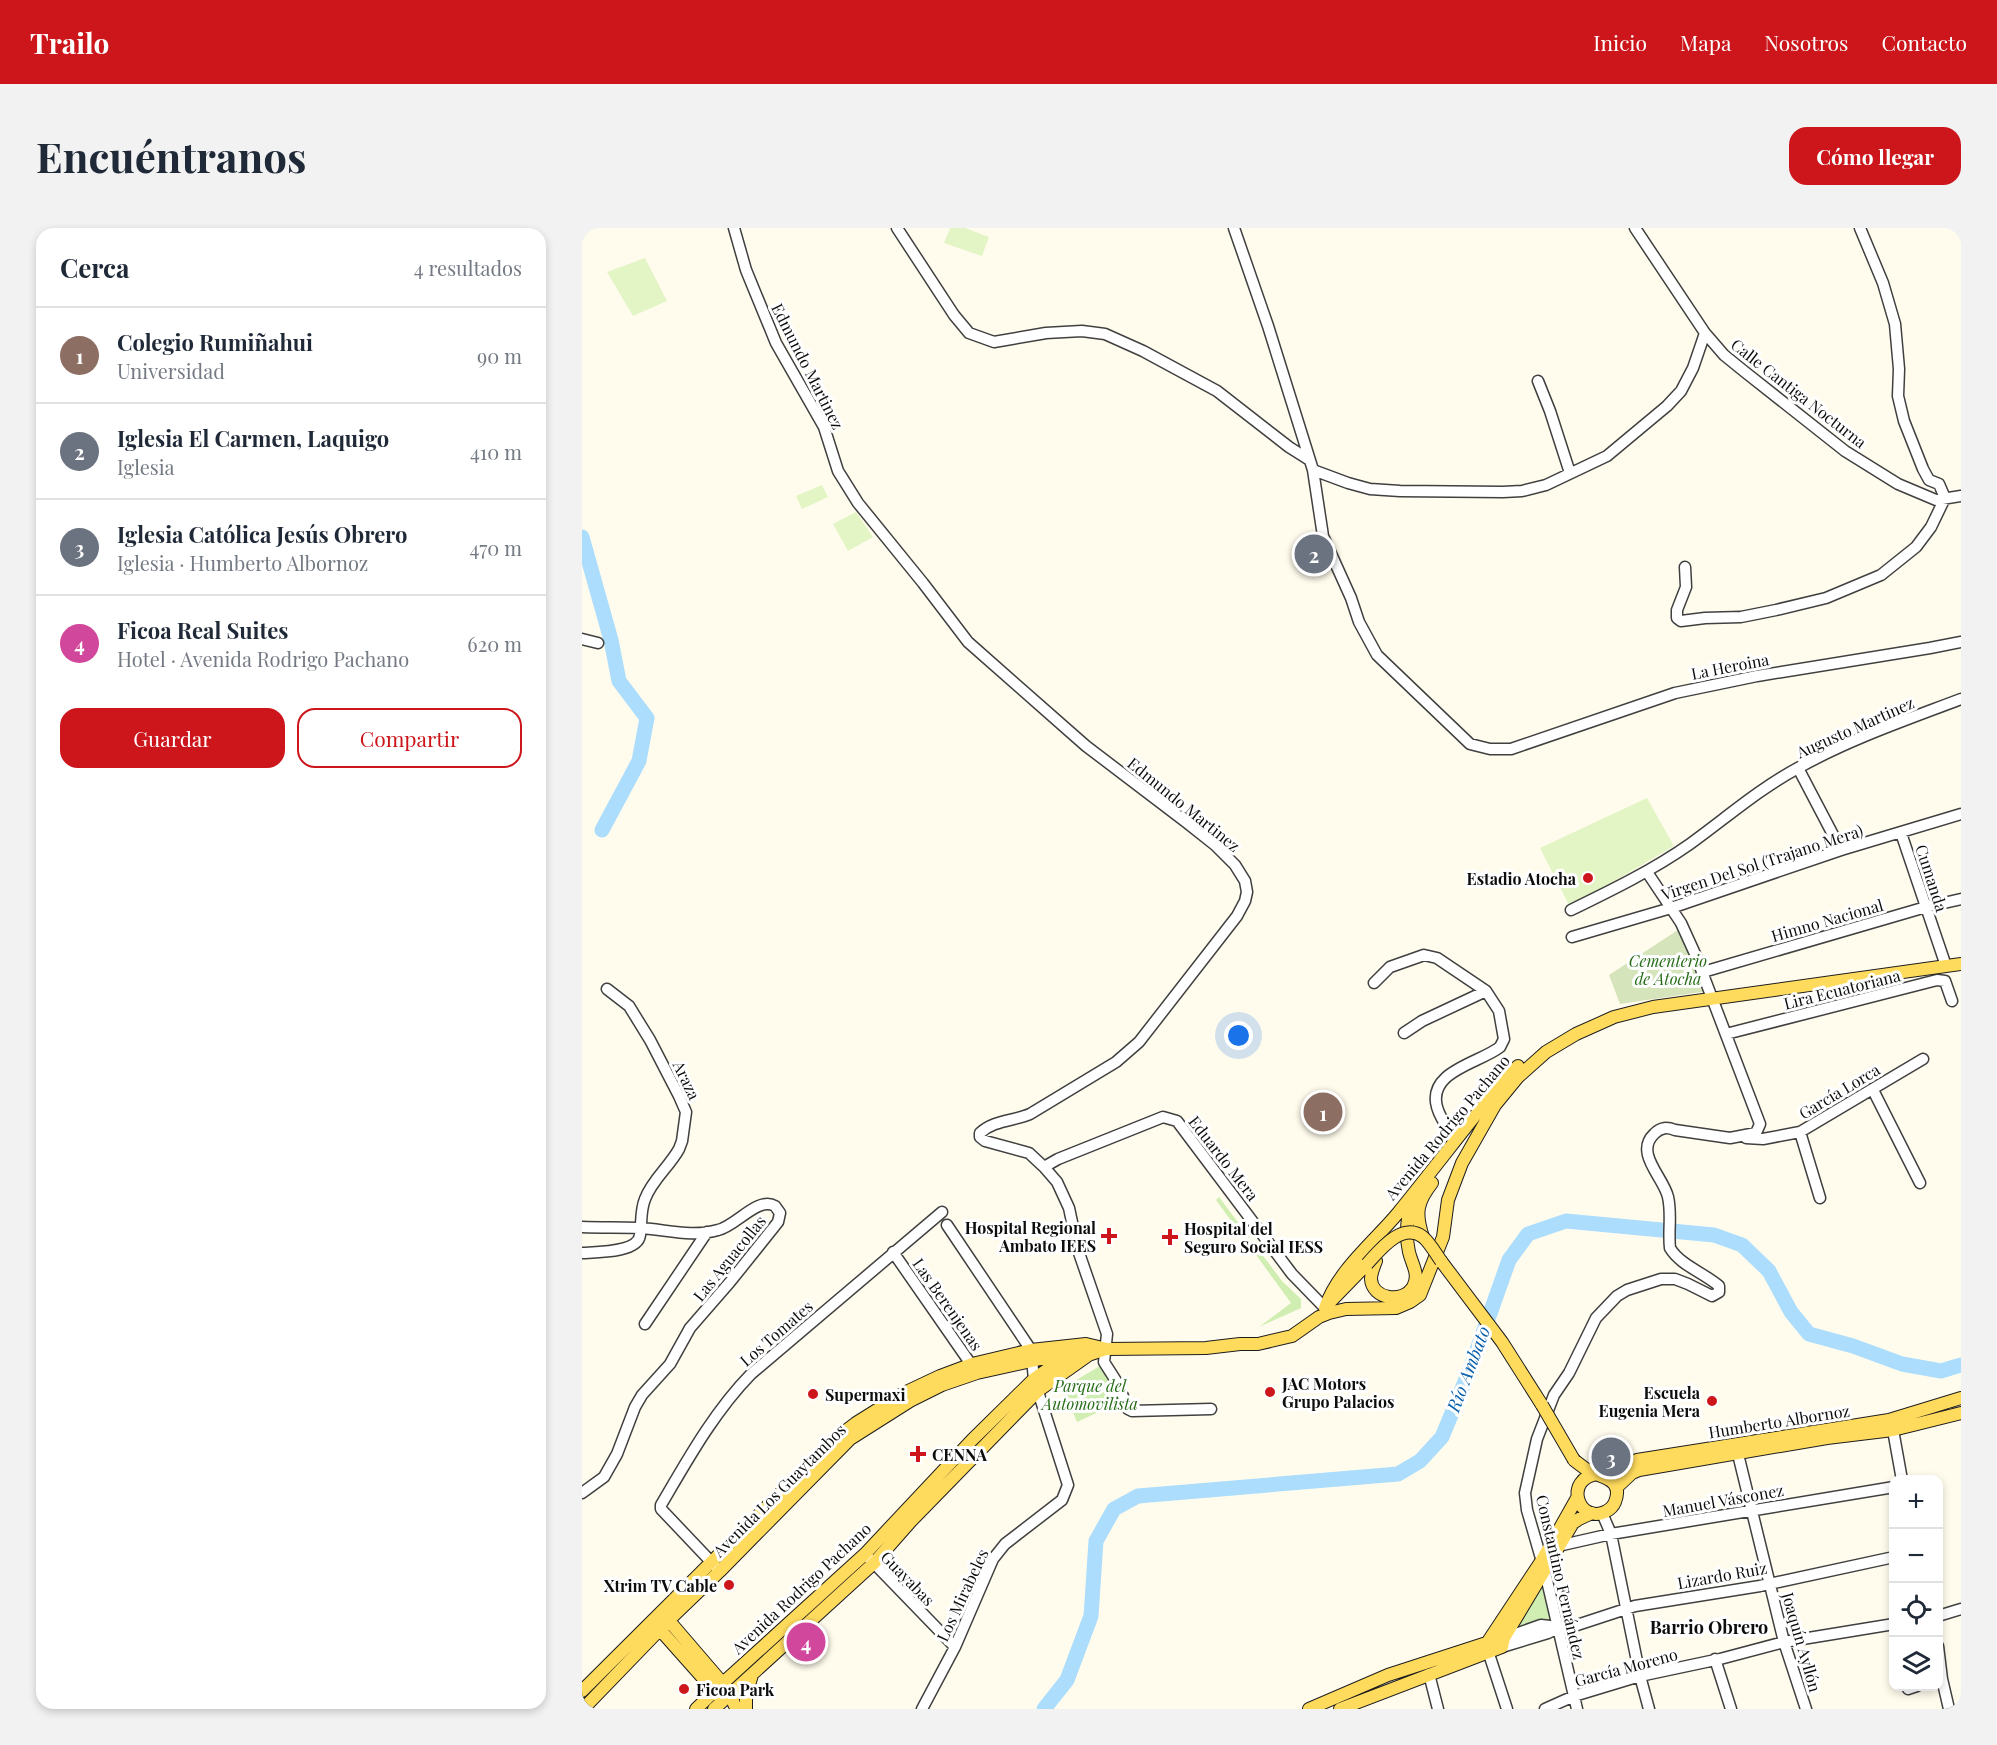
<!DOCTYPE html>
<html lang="es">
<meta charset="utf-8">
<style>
:root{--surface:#fff;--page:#f2f2f3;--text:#1f2937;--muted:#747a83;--line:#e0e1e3;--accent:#cc161b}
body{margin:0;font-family:"Playfair Display",serif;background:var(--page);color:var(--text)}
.controls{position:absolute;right:18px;bottom:18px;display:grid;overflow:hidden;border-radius:12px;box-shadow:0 3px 9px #0003}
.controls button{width:54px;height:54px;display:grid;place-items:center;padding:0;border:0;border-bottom:2px solid var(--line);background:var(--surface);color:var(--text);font:30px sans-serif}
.you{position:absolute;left:657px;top:808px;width:21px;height:21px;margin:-15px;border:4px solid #fff;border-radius:50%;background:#1a73e8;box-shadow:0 0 0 9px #1a73e833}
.badge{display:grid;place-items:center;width:39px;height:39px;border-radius:50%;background:var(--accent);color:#fff;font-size:20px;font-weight:700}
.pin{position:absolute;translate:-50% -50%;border:3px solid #fff;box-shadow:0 2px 6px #0006}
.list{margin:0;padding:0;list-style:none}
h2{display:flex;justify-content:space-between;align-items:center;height:78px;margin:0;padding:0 24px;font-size:26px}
h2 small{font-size:20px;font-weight:400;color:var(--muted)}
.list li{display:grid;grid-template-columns:39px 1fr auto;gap:18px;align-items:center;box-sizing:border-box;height:96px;padding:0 24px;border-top:2px solid var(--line)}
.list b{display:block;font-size:22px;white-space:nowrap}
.list p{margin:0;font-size:20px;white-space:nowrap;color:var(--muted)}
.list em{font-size:20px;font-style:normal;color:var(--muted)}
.actions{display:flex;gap:12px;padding:18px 24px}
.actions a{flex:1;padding:14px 0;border:2px solid var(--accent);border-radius:18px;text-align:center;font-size:21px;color:var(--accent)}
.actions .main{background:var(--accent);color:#fff}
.icon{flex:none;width:33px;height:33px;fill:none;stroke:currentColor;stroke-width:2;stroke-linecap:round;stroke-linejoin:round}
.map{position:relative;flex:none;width:1379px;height:1481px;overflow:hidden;border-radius:18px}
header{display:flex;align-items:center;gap:36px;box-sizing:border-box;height:84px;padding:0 30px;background:var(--accent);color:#fff}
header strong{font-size:28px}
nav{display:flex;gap:33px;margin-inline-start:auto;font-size:21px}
.intro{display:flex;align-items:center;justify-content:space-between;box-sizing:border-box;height:144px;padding:0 36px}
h1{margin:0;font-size:42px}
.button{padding:15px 27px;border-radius:18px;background:var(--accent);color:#fff;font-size:21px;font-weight:700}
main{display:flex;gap:36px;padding:0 36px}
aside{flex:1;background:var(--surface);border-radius:18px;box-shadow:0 3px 9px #0003}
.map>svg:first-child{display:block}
.green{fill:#d0eeb2}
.cemetery{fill:#d6e4bc}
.pitch{fill:#e3f4c5}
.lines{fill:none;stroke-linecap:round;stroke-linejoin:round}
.river{stroke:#acddfd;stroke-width:15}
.minor-casing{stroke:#404040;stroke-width:13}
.major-casing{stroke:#1e1e1e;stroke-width:14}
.minor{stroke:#fff;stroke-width:10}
.major{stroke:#ffdb5d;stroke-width:12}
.major-bridge-casing{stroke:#1e1e1e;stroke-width:14;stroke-linecap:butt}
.major-bridge{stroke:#ffdb5d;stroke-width:12}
.poi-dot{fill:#cc161b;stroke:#fff;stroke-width:2}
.labels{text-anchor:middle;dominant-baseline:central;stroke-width:6;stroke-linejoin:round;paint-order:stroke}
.street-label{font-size:16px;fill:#0d0d0d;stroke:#fff}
.poi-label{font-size:16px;font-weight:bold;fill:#0d0d0d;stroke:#fff;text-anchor:start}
.park-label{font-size:16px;font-style:italic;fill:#266c17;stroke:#fff}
.water-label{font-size:18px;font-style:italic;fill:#0961ac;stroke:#fff}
.neighbourhood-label{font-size:18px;font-weight:bold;fill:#0d0d0d;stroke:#fff}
</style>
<header>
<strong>Trailo</strong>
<nav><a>Inicio</a><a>Mapa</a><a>Nosotros</a><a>Contacto</a></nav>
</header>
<div class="intro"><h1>Encuéntranos</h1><a class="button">Cómo llegar</a></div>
<main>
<aside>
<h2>Cerca<small>4 resultados</small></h2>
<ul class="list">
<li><span class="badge" style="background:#8d6e63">1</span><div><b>Colegio Rumiñahui</b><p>Universidad</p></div><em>90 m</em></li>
<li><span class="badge" style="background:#6b7280">2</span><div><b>Iglesia El Carmen, Laquigo</b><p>Iglesia</p></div><em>410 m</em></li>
<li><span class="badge" style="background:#6b7280">3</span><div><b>Iglesia Católica Jesús Obrero</b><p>Iglesia · Humberto Albornoz</p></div><em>470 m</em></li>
<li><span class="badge" style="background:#d1479c">4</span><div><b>Ficoa Real Suites</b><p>Hotel · Avenida Rodrigo Pachano</p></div><em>620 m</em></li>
</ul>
<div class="actions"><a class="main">Guardar</a><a>Compartir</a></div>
</aside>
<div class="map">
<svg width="1379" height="1481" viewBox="0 0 1379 1481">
<rect width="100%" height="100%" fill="#fffced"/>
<!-- green -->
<path class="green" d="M637 969 700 1053 719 1071V1080L677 1099 709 1075 634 972Z
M521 1136 538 1174 495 1194 481 1160Z
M961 1358 972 1395 930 1406Z"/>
<!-- cemetery -->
<path class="cemetery" d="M1099 700 1126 763 1038 776 1027 747Z"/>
<!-- pitch -->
<path class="pitch" d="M368 0H383L407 9 400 28 362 15Z
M63 30 85 73 51 88 25 44Z
M240 257 246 269 220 281 214 268Z
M274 284 291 309 266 323 251 296Z
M1065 570 1092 618 988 679 958 620Z"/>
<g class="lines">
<!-- river -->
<path class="river" d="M0 309 29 412 37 453 65 490 57 533 20 602
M462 1481 485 1452 509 1388 514 1313 532 1281 556 1268 816 1246 838 1233 860 1209 889 1139 927 1032 946 1006 984 993 1132 1007 1160 1017 1187 1043 1209 1084 1227 1106 1271 1118 1320 1136 1359 1143 1379 1137"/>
<defs>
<path id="minor" d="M152 0 164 42 194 115 242 199 256 243 276 275 341 355 386 414 504 518 604 594 633 617 653 637 663 653 665 664 663 673 655 688 557 814 534 834 448 886C432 893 412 892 398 905V909L403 913 447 925 462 939 475 954 487 980 496 1022 525 1106 522 1134 536 1156 546 1181 550 1183 629 1181
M315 0 372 87 387 105 412 114 464 105 500 103 523 106 561 123 635 163 707 219 726 231
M652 0 686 98 731 242 741 308 769 370 777 394 795 427 888 516 908 521H929L1093 465 1175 448 1348 420 1379 414
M1053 0 1123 105 1142 127 1163 144 1263 223 1316 256 1354 272 1379 268
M956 153 968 183 988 245
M731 242 766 255 788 261 818 263 921 264 940 263 964 257 1025 228 1085 178 1099 163 1111 140 1123 105
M1103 339 1104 359 1095 382V390L1099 393 1123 390 1159 389 1194 382 1244 370 1299 347 1334 319 1349 299 1363 270 1357 256 1347 252 1341 241 1322 193 1316 168 1317 141 1313 96 1301 55 1278 0
M0 411 16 415
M1216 540 1259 622
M1319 605 1364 738
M989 682C1030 662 1071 642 1108 616 1144 590 1177 561 1216 540 1268 511 1324 492 1379 471
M990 709 1089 680 1259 622 1379 586
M1121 744 1344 679 1379 671
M792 755 808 739 842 727 855 730 904 763 917 783 922 811 918 819C898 835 845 843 855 879 858 891 867 902 874 912
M822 805 840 793 904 763
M1144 806 1355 752 1363 753 1370 773
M1291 862 1338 955
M1218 904 1238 970
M1164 910 1181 911 1218 904 1341 831
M462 939 476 931 581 889 595 893 710 1046 743 1080
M0 999C19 1000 38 999 56 1000 83 1001 109 1010 136 1002 154 998 176 968 193 978L198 985 196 994 148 1054 108 1100 88 1136 60 1167 53 1179 35 1226 22 1249 0 1265
M311 1024 393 1142
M0 1025C14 1024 56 1025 58 1007 60 995 58 983 63 971 70 952 87 939 97 921L100 913 104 884 97 868 68 812 47 778 25 761
M63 1096 125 1004
M1308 1195 1311 1202 1320 1252
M1154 1218 1202 1414 1224 1481
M1020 1285 1029 1306 1058 1448 1067 1481
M976 1318 1029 1306 1312 1259
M283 1326 373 1419
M135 1340 79 1281V1277C106 1231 132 1184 169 1146L360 984
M1356 1388 1379 1381
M922 1410 959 1397 986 1400 1053 1378 1178 1358 1312 1329
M1356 1418 1360 1451 1367 1481
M920 1419 966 1405 976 1400
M906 1423 925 1481
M1133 1431 1149 1481
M847 1446 856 1481
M1326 1461 1335 1458
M340 1481 373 1419 411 1331 423 1316 480 1272 486 1257 452 1151 449 1122 365 997
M963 1481 992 1468 1058 1448 1138 1431 1202 1414 1312 1396
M995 1481 963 1344 945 1282 943 1265 955 1211 972 1167 987 1145 1014 1090 1035 1068 1045 1062 1079 1051H1093L1106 1056 1130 1068 1137 1064V1058C1122 1045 1098 1037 1088 1020 1086 1004 1090 986 1086 969 1082 950 1052 925 1072 906 1079 899 1085 899 1093 902L1148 910 1174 905 1178 896 1114 728 1099 695 1065 644"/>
<path id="major" d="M841 1009C833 985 835 974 850 955
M794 1033C792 1038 789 1045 789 1051 790 1071 821 1076 831 1059 838 1046 830 1037 827 1024 823 1006 825 988 831 970
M859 1033 920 1114 960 1177
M747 1075 785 1036
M743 1080C756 1042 791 1015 816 985 852 941 886 895 923 851L936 838
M992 1232C997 1236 1002 1240 1007 1243 1020 1250 1042 1251 1033 1274 1031 1279 1027 1282 1023 1284 996 1296 981 1250 1016 1246
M1020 1247 1055 1232 1307 1192 1379 1170
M1034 1260 1050 1245 1057 1242 1245 1210 1311 1202 1379 1185
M82 1387 149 1465 152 1476 155 1481
M73 1396 137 1468
M905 1415 960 1332 995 1270
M0 1463 253 1211 274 1195 322 1165 358 1148 390 1136 449 1122 504 1116 525 1121 624 1120 658 1116H676L710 1108 737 1089 747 1085 764 1081 814 1080 828 1074 838 1067 861 1009 866 972 880 935 913 877 936 849 964 824 994 806 1032 789 1071 779 1379 736
M1 1481 87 1392 138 1343 268 1211 328 1173 360 1157 395 1145 463 1130 509 1126 521 1122
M114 1481 141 1455 283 1326 390 1212 452 1151 482 1130
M132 1481 292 1335 329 1293 457 1162 508 1126
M164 1481V1467L170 1447
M727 1481 806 1447 920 1410
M758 1481 920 1419 922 1410 991 1295 997 1291 1010 1285"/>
</defs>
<!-- minor casing -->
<use href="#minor" class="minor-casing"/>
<!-- major casing -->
<use href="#major" class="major-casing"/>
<!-- minor -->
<use href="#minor" class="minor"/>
<!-- major -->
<use href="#major" class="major"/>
<defs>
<path id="major-bridge" d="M785 1036C797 1023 820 993 841 1009 848 1015 854 1026 859 1033
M960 1177 992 1232"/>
</defs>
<!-- major-bridge casing -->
<use href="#major-bridge" class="major-bridge-casing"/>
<!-- major-bridge -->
<use href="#major-bridge" class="major-bridge"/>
</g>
<!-- markers -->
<g class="poi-dot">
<circle cx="1006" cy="650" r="6"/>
<path d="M524 999h6v6h6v6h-6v6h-6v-6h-6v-6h6z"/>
<path d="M585 1000h6v6h6v6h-6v6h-6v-6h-6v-6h6z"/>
<circle cx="688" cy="1164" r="6"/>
<circle cx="231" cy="1166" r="6"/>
<circle cx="1130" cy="1173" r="6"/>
<path d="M333 1217h6v6h6v6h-6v6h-6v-6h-6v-6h6z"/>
<circle cx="147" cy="1357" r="6"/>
<circle cx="102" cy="1461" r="6"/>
</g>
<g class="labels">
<!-- street labels -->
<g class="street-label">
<text transform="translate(226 138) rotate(63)">Edmundo Martinez</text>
<text transform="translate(1217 165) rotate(38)">Calle Cantiga Nocturna</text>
<text transform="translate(1148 438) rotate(-11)">La Heroina</text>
<text transform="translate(1273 499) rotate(-24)">Augusto Martinez</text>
<text transform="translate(602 576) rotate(39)">Edmundo Martinez</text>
<text transform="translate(1180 634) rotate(-18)">Virgen Del Sol (Trajano Mera)</text>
<text transform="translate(1350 650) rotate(72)">Cumanda</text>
<text transform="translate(1245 692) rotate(-16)">Himno Nacional</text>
<text transform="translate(1260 761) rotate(-14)">Lira Ecuatoriana</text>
<text transform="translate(105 852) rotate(64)">Araza</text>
<text transform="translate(1257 863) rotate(-31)">García Lorca</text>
<text transform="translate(865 899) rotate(-50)">Avenida Rodrigo Pachano</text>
<text transform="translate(642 930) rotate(52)">Eduardo Mera</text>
<text transform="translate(147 1030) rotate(-51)">Las Aguacollas</text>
<text transform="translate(366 1076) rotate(55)">Las Berenjenas</text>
<text transform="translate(194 1105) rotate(-41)">Los Tomates</text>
<text transform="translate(1197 1193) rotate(-9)">Humberto Albornoz</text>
<text transform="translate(197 1262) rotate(-45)">Avenida Los Guaytambos</text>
<text transform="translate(1141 1272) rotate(-10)">Manuel Vásconez</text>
<text transform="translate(1140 1347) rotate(-10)">Lizardo Ruiz</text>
<text transform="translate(979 1349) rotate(77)">Constantino Fernández</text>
<text transform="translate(326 1350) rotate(46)">Guayabas</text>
<text transform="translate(219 1360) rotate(-43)">Avenida Rodrigo Pachano</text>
<text transform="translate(380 1367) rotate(-65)">Los Mirabeles</text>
<text transform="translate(1220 1414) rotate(74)">Joaquín Ayllón</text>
<text transform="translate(1044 1439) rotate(-15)">García Moreno</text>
</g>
<!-- poi labels -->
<g class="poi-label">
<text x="994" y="650" text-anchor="end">Estadio Atocha</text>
<text x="514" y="999" text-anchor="end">Hospital Regional<tspan x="514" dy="18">Ambato IEES</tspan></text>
<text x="602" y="1000">Hospital del<tspan x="602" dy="18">Seguro Social IESS</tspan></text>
<text x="700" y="1155">JAC Motors<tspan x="700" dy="18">Grupo Palacios</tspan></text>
<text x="1118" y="1164" text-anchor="end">Escuela<tspan x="1118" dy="18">Eugenia Mera</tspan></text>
<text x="243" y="1166">Supermaxi</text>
<text x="350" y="1226">CENNA</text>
<text x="135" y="1357" text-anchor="end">Xtrim TV Cable</text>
<text x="114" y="1461">Ficoa Park</text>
</g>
<!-- park labels -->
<g class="park-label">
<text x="1086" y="732">Cementerio<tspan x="1086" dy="18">de Atocha</tspan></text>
<text x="508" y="1157">Parque del<tspan x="508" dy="18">Automovilista</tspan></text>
</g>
<!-- water labels -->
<g class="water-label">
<text transform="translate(886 1141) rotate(-69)">Río Ambato</text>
</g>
<!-- neighbourhood labels -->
<g class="neighbourhood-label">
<text x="1127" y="1399">Barrio Obrero</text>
</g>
</g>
</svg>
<div class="controls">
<button>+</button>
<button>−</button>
<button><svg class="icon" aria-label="locate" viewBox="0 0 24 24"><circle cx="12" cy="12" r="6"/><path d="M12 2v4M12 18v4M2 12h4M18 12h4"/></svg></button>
<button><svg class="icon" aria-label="layers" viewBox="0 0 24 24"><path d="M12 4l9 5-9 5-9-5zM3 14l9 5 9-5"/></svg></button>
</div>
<div class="you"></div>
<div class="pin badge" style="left:741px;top:884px;background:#8d6e63">1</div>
<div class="pin badge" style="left:732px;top:326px;background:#6b7280">2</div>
<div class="pin badge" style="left:1029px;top:1229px;background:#6b7280">3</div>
<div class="pin badge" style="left:224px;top:1414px;background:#d1479c">4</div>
</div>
</main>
